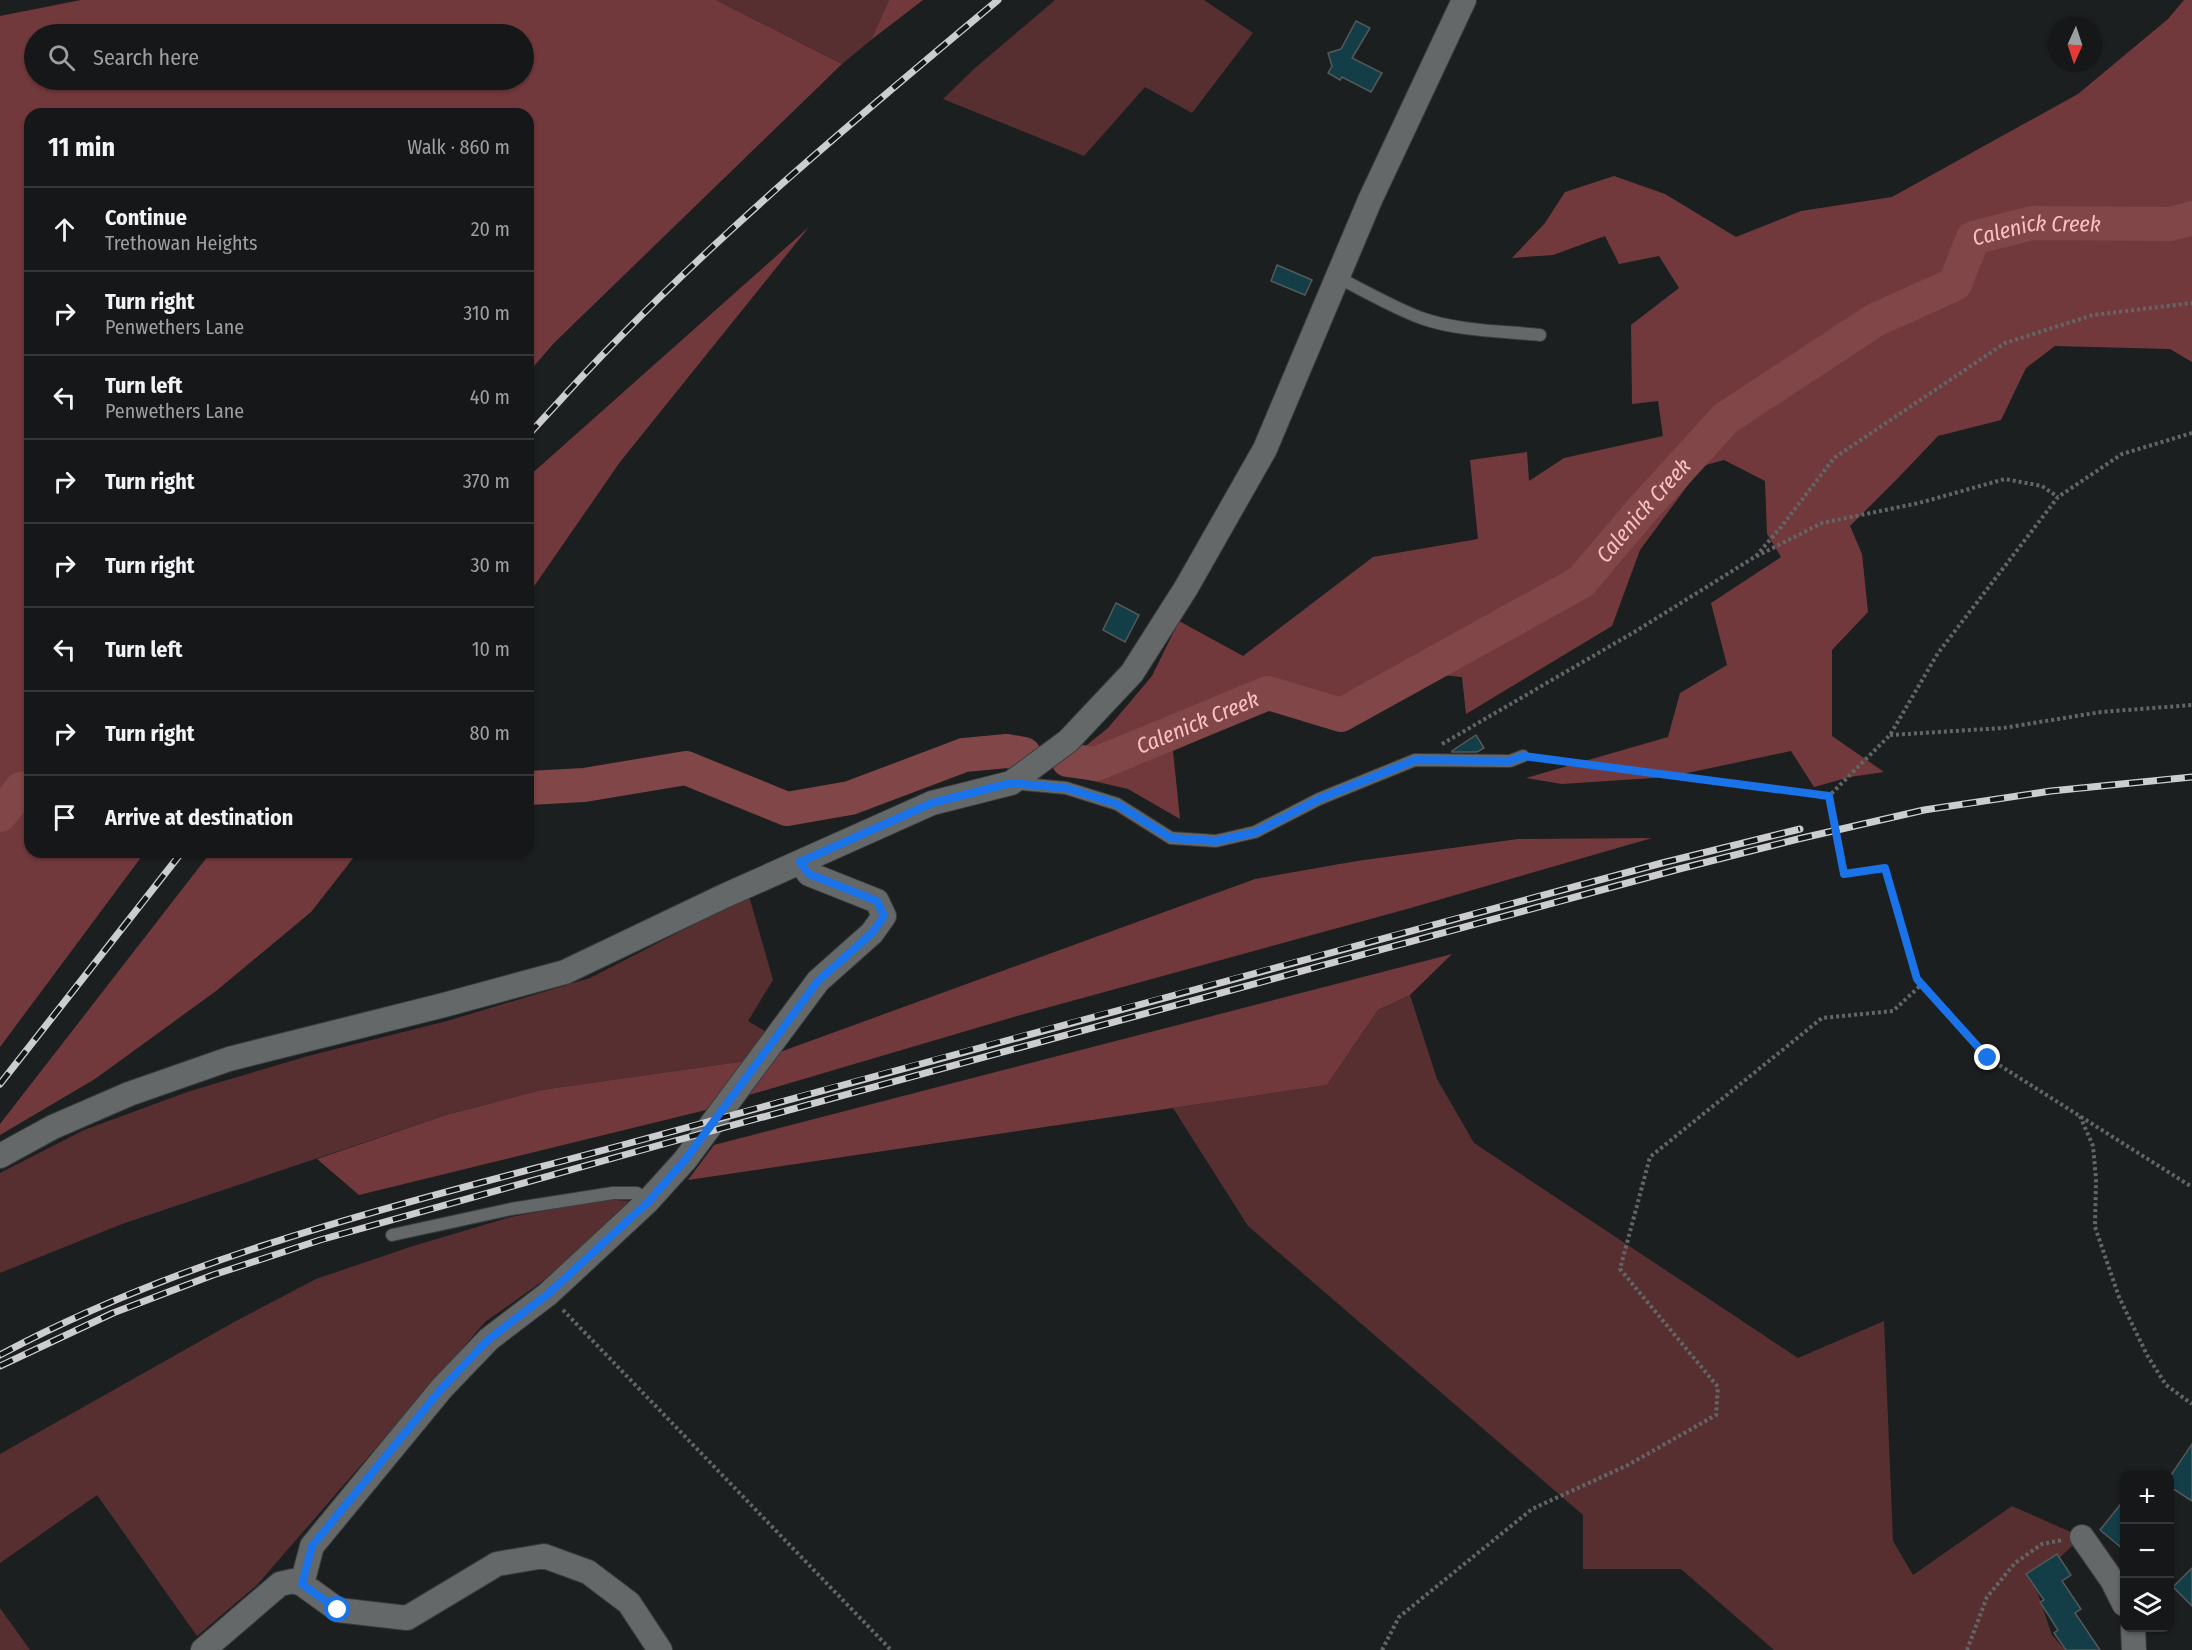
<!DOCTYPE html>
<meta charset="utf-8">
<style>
:root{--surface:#151718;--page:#1e2021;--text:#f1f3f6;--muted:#9d9fa2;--line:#343637}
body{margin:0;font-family:"Fira Sans Condensed",sans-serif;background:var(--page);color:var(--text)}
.controls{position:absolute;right:18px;bottom:18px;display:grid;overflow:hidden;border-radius:12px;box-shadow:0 2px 4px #0004}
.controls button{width:54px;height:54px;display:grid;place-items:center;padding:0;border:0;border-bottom:2px solid var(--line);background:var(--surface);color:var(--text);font:30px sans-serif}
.compass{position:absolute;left:2048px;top:18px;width:54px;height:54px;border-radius:50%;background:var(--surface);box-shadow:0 2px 4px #0004;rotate:183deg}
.stop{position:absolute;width:18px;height:18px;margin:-14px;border:4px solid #1a73e8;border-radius:50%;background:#fff}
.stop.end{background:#1a73e8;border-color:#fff;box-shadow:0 2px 6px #0008}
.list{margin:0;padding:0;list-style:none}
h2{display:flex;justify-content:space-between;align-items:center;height:78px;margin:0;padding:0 24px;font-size:26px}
h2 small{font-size:20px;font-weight:400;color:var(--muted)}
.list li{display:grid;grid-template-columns:39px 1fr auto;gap:18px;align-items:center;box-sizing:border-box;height:84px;padding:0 24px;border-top:2px solid var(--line)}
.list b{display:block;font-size:22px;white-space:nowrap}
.list p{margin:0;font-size:20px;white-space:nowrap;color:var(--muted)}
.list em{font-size:20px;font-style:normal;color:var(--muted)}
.icon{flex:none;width:33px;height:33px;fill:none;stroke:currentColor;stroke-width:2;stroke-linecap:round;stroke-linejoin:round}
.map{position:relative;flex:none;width:2192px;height:1650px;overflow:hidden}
.search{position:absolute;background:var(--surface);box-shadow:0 2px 4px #0004;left:24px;top:24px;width:510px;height:66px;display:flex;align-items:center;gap:15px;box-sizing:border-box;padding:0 21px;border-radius:33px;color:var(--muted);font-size:22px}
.panel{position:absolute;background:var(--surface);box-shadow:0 2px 4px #0004;left:24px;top:108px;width:510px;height:750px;border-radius:18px}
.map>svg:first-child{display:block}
.green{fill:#572f31}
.forest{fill:#72393c;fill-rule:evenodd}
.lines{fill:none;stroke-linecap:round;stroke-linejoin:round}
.river{stroke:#804648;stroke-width:34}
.building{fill:#143e47;stroke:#545859;stroke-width:1.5}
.lane-casing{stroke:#3a3c3d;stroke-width:14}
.street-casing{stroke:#3a3c3d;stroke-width:26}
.path{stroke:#636667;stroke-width:4;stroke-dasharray:3 3;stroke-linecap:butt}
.lane{stroke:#646869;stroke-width:12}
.street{stroke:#646869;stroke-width:24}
.rail-casing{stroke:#cbcdce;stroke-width:7}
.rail{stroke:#131617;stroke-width:4.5;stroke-dasharray:14;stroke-linecap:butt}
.path-bridge{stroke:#636667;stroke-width:4;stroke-dasharray:3 3;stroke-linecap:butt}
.route{stroke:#1a73e8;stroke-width:8}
.labels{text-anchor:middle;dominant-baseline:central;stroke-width:6;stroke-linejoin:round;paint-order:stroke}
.water-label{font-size:22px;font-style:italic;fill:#fbc2c2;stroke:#131617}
</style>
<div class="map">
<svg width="2192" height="1650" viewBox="0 0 2192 1650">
<rect width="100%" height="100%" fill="#1c1f20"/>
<!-- green -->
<path class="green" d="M716 0H889L871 40 842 64Z
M1055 0H1204L1253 33 1192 113 1145 87 1084 156 943 99 974 69Z
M749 896 773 980 748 1021 768 1033 746 1061 541 1090 446 1115 122 1224 0 1273V1173L84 1130 190 1091 308 1056 447 1021 590 978Z
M1410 995 1437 1079 1474 1143 1798 1358 1884 1321 1893 1541 1913 1575 2012 1506 2082 1537 2031 1584 2035 1585 2052 1635 2065 1650H1774L1681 1569H1583V1515L1248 1226 1173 1108 1327 1085 1378 1010Z
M603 1199 629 1201 554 1273 485 1322 257 1585 197 1636 97 1495 0 1563V1454L236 1321 316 1279 413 1246 511 1217Z
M0 1608 30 1650H0Z"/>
<!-- forest -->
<path class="forest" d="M81 0H716L842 64 554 343 528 373V114H30V852H145L0 1047V16ZM34 34H524V80H34Z
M889 0H923L871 40Z
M2184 0H2192V362L2170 349 2055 346 2026 368 2001 420 1938 436 1899 477 1850 526 1862 554 1868 612 1832 650V736L1884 772 1850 777 1814 787 1791 751 1668 777 1562 784 1526 778 1668 737 1680 693 1727 665 1711 603 1781 557 1767 534 1765 481 1724 460 1702 466 1640 550 1612 626 1466 714 1462 677 1442 675 1357 722 1311 712 1266 710 1173 751 1180 819 1128 789 1063 774 1068 760 1108 728 1152 676 1179 621 1243 656 1373 557 1478 539 1470 460 1527 452 1529 481 1564 458 1663 436 1658 401 1632 404 1631 325 1679 288 1659 256 1619 264 1605 236 1553 255 1512 258 1545 223 1565 192 1614 176 1665 194 1736 237 1801 211 1892 197 2078 94 2168 19Z
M809 227 620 462 528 595V477Z
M1652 838 1407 909 1017 1016 749 1095 780 1052 1255 879 1357 861 1518 839Z
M211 852H358L311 912 216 991 95 1079 0 1135V1124Z
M1452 954 1410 995 1378 1010 1327 1085 688 1180 714 1145Z
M746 1061 706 1110 359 1195 317 1159 446 1115 541 1090Z"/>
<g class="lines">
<!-- river -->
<g class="river">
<path id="s1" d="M1068 760 1096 764 1268 693 1341 715 1581 582 1641 511 1726 418 1875 320 1955 284 1973 238 2032 223 2171 224 2192 218"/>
<path d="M528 788 584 785 686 768 787 809 850 798 964 755 1007 751 1024 754"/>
<path d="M0 815 21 789 30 787"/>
</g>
</g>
<!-- building -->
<path class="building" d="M1356 21 1370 28 1352 58 1382 73 1371 92 1342 77 1340 80 1328 73 1332 66 1328 53 1341 49Z
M1277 265 1312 280 1305 295 1271 281Z
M1116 603 1139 615 1125 642 1103 630Z
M1476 735 1484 748 1477 752H1452V751Z
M2192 1444V1501L2169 1486V1478Z
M2124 1500V1550L2100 1530Z
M2057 1554 2071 1575 2062 1581 2081 1609 2075 1613 2100 1650H2066L2054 1633 2058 1630 2040 1602 2044 1600 2026 1574Z
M2192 1568V1606L2173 1587Z"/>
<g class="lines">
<defs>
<path id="lane" d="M1337 277C1365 291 1392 307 1421 318 1458 331 1501 331 1540 335
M1012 783 1066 788 1117 804 1171 838 1216 841 1255 832 1319 799 1415 760 1510 761 1523 756
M392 1235 511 1209 613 1193H637L647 1202"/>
<path id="street" d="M0 1156 53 1127 129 1094 229 1059 444 1005 565 972 724 896 932 803 1011 783 1068 741 1132 673 1186 588 1265 449 1370 200 1464 0
M2082 1537 2112 1580 2124 1604
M302 1584 338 1610 407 1618 497 1564 544 1556 588 1572 629 1603 660 1650
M2133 1628 2134 1650
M203 1650 280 1584 293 1581 302 1584 312 1546 442 1388 489 1339 548 1294 647 1202 685 1160 818 981 872 933 884 916 877 901 809 874 800 862"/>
</defs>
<!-- lane casing -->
<use href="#lane" class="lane-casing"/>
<!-- street casing -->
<use href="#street" class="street-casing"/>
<!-- path -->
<path class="path" d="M1756 556 1781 527 1834 458 2005 343 2093 315 2192 303
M1890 735 2003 728 2101 712 2192 705
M1442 744 1636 631 1753 558 1822 523 1919 503 2005 479 2042 486 2058 497
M1535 757 1829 796 1890 735 1938 653 2058 497 2122 454 2192 433
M1842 863 1844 874 1885 868 1917 979 1988 1058 2192 1187
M2080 1116 2093 1146 2096 1179 2095 1227 2119 1297 2147 1355 2166 1385 2192 1404
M563 1310 891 1650
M1382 1650 1399 1617 1532 1509 1628 1465 1716 1415 1718 1387 1620 1269 1650 1157 1822 1018 1893 1011 1922 984
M1967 1650 1987 1597 2015 1563 2042 1544 2063 1540"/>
<!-- lane -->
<use href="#lane" class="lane"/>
<!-- street -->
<use href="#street" class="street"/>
<defs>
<path id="rail" d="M528 435C558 403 587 370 618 339 736 218 869 108 998 0
M0 1084 182 852
M0 1355C200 1247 434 1197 652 1137 988 1044 1325 954 1662 863L1800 829
M0 1366 113 1313 213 1275 320 1240 667 1143 1679 869 1798 839 1924 810 2051 791 2192 777"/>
</defs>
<!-- rail casing -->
<use href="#rail" class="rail-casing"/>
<!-- rail -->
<use href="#rail" class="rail"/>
<!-- path-bridge -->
<path class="path-bridge" d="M1829 796 1842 863"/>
</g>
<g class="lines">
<!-- route -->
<path class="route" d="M338 1610 302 1584 312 1546 442 1388 489 1339 548 1294 648 1202 685 1160 818 981 872 933 884 916 877 901 809 874 800 862 932 803 1011 783 1066 788 1117 804 1171 838 1216 841 1256 832 1319 799 1415 760 1510 761 1523 756 1829 796 1844 874 1885 868 1917 979 1988 1058"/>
</g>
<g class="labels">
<!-- water labels -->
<g class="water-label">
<text stroke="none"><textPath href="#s1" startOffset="1164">Calenick Creek</textPath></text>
<text stroke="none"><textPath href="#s1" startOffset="660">Calenick Creek</textPath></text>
<text stroke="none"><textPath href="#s1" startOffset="138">Calenick Creek</textPath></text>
</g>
</g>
</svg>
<div class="controls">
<button>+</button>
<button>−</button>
<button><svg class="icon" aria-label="layers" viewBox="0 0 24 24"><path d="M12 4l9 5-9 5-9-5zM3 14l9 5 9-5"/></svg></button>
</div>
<svg class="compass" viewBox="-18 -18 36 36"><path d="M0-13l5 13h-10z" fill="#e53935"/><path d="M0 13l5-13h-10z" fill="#9d9fa2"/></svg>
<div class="stop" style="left:338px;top:1610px"></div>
<div class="stop end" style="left:1988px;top:1058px"></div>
<div class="search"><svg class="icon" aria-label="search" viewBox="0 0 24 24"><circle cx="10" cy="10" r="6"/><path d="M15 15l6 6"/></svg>Search here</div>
<section class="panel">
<h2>11 min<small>Walk · 860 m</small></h2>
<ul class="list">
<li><svg class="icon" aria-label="ahead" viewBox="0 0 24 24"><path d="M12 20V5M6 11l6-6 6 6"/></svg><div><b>Continue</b><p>Trethowan Heights</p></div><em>20 m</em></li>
<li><svg class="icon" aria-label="right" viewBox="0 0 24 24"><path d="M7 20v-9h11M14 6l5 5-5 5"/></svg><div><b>Turn right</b><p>Penwethers Lane</p></div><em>310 m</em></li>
<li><svg class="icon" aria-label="left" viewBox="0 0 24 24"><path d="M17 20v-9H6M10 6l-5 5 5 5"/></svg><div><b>Turn left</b><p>Penwethers Lane</p></div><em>40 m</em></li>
<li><svg class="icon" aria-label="right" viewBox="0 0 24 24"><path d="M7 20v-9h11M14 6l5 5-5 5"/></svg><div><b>Turn right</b></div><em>370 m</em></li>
<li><svg class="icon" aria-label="right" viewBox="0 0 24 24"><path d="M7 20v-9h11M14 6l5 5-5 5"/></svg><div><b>Turn right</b></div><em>30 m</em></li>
<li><svg class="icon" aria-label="left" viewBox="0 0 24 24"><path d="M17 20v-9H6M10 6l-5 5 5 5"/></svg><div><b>Turn left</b></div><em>10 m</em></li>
<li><svg class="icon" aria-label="right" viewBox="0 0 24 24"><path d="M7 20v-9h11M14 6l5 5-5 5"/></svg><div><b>Turn right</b></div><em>80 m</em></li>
<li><svg class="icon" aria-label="arrive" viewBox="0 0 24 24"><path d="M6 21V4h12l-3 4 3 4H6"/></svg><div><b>Arrive at destination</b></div></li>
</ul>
</section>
</div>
